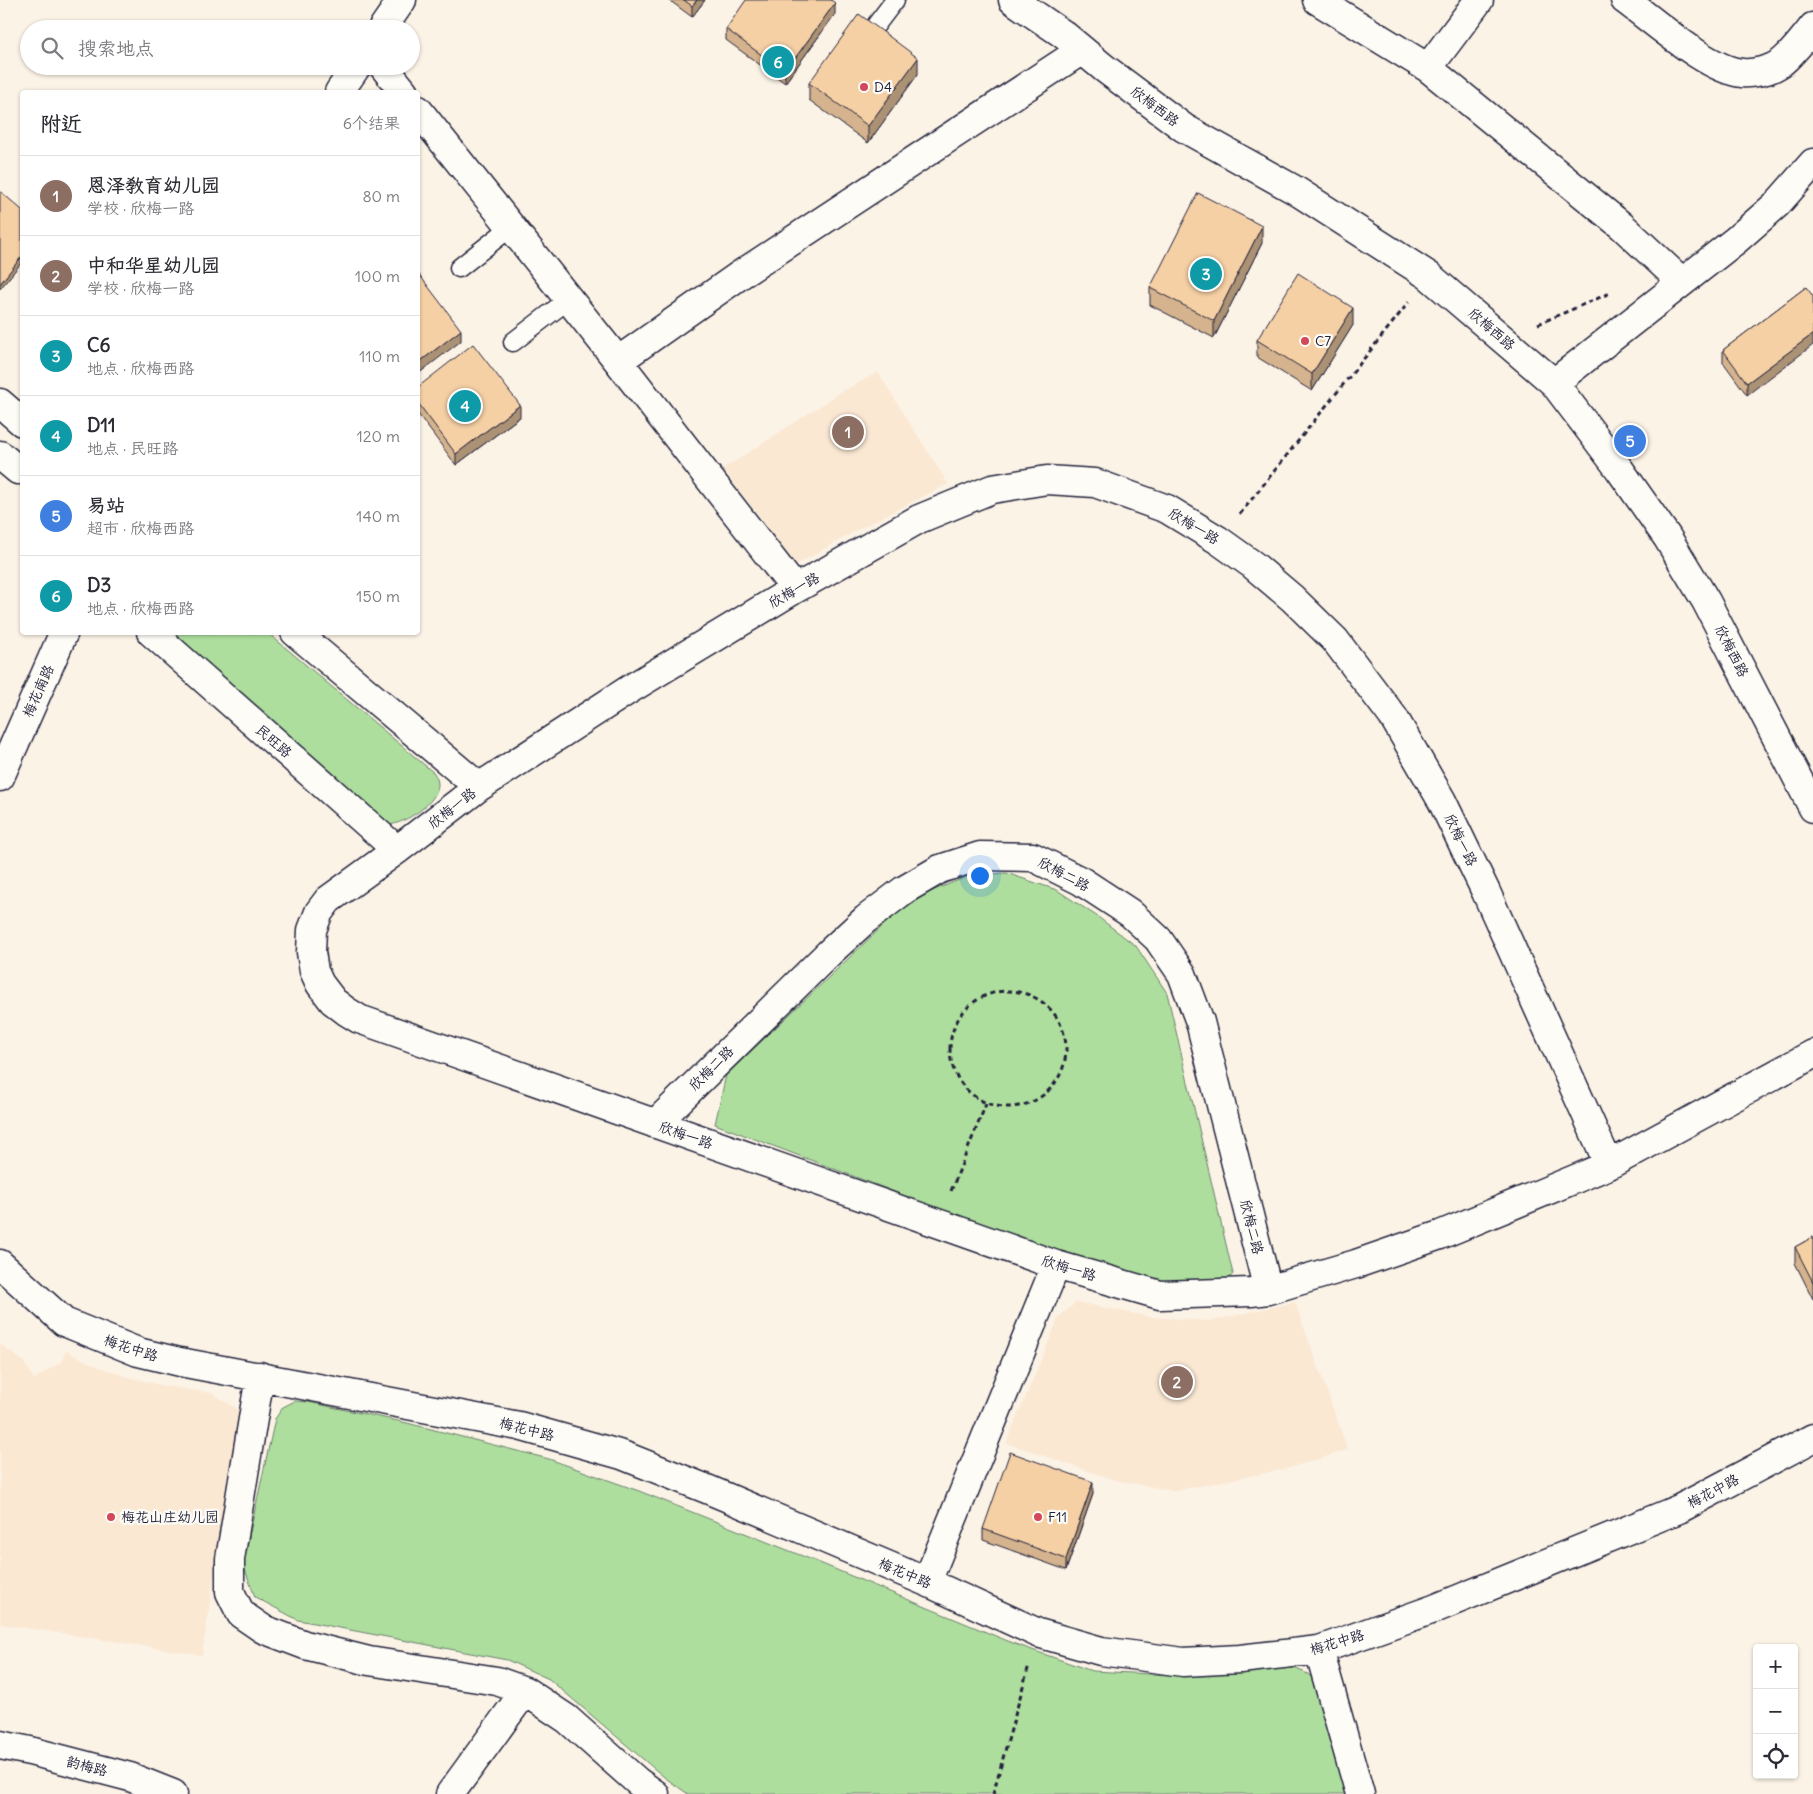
<!DOCTYPE html>
<html lang="zh">
<meta charset="utf-8">
<style>
:root{--surface:#fff;--page:#f2f2f3;--text:#2b2b33;--muted:#7c7c81;--line:#e1e1e2;--accent:#d1495b}
body{margin:0;font-family:Delius,"LXGW WenKai TC",sans-serif;background:var(--page);color:var(--text)}
.controls{position:absolute;right:15px;bottom:15px;display:grid;overflow:hidden;border-radius:5px;box-shadow:0 1px 4px #0004}
.controls button{width:45px;height:45px;display:grid;place-items:center;padding:0;border:0;border-bottom:1px solid var(--line);background:var(--surface);color:var(--text);font:25px sans-serif}
.you{position:absolute;left:979px;top:875px;width:18px;height:18px;margin:-12px;border:4px solid #fff;border-radius:50%;background:#1a73e8;box-shadow:0 0 0 8px #1a73e833}
.badge{display:grid;place-items:center;width:32px;height:32px;border-radius:50%;background:var(--accent);color:#fff;font-size:16px;font-weight:700}
.pin{position:absolute;translate:-50% -50%;border:2px solid #fff;box-shadow:0 1px 5px #0006}
.list{margin:0;padding:0;list-style:none}
h2{display:flex;justify-content:space-between;align-items:center;height:65px;margin:0;padding:0 20px;font-size:21px}
h2 small{font-size:16px;font-weight:400;color:var(--muted)}
.list li{display:grid;grid-template-columns:32px 1fr auto;gap:15px;align-items:center;box-sizing:border-box;height:80px;padding:0 20px;border-top:1px solid var(--line)}
.list b{display:block;font-size:19px;white-space:nowrap}
.list p{margin:0;font-size:16px;white-space:nowrap;color:var(--muted)}
.list em{font-size:16px;font-style:normal;color:var(--muted)}
.icon{flex:none;width:28px;height:28px;fill:none;stroke:currentColor;stroke-width:2;stroke-linecap:round;stroke-linejoin:round}
.map{position:relative;flex:none;width:1813px;height:1794px;overflow:hidden}
.search{position:absolute;background:var(--surface);box-shadow:0 1px 4px #0004;left:20px;top:20px;width:400px;height:55px;display:flex;align-items:center;gap:12px;box-sizing:border-box;padding:0 18px;border-radius:28px;color:var(--muted);font-size:19px}
.panel{position:absolute;background:var(--surface);box-shadow:0 1px 4px #0004;left:20px;top:90px;width:400px;height:545px;border-radius:5px}
.map>svg:first-child{display:block}
.built{fill:#fae8d3}
.green{fill:#aede9e;stroke:#68806c}
.lines{fill:none;stroke-linecap:round;stroke-linejoin:round}
.lane-casing{stroke:#22223b;stroke-width:21}
.street-casing{stroke:#22223b;stroke-width:31}
.secondary-casing{stroke:#22223b;stroke-width:31}
.path{stroke:#22223b;stroke-width:3;stroke-dasharray:5 4;stroke-linecap:butt}
.lane{stroke:#fdfcf7;stroke-width:18}
.street{stroke:#fdfcf7;stroke-width:28}
.secondary{stroke:#fdfcf7;stroke-width:28}
.wall{fill:#d4b38e;stroke:#22223b}
.shaded-wall{fill:#ac9274;stroke:#22223b}
.building{fill:#f6d0a5;stroke:#22223b}
.poi-dot{fill:#d1495b;stroke:#fdfcf7;stroke-width:2}
.labels{text-anchor:middle;dominant-baseline:central;stroke-width:4.5;stroke-linejoin:round;paint-order:stroke}
.poi-label{font-size:14px;fill:#22223b;stroke:#fdfcf7;text-anchor:start}
.street-label{font-size:14px;fill:#22223b;stroke:#fdfcf7}
</style>
<div class="map">
<svg width="1813" height="1794" viewBox="0 0 1813 1794">
<rect width="100%" height="100%" fill="#fcf3e7"/>
<filter id="ink" filterUnits="userSpaceOnUse"><feTurbulence type="fractalNoise" baseFrequency=".02" numOctaves="2"/><feDisplacementMap in="SourceGraphic" scale="10" xChannelSelector="R" yChannelSelector="G"/><feConvolveMatrix kernelMatrix="1 2 1 2 8 2 1 2 1" color-interpolation-filters="sRGB"/></filter>
<g filter="url(#ink)">
<!-- built -->
<path class="built" d="M878 372 948 484 861 528 796 565 723 469 838 394Z
M1076 1302 1151 1317 1210 1321 1295 1302 1348 1450 1286 1469 1174 1491 1114 1480 1006 1443 1059 1317Z
M0 1344 23 1361 34 1379 62 1361 66 1351 99 1367 125 1376 165 1386 212 1393 239 1410 202 1655 0 1624Z"/>
<!-- green -->
<path class="green" d="M164 633H268L434 773C436 776 438 780 438 784 438 803 405 823 389 825Z
M1006 873 1057 890 1098 917 1136 946 1167 993 1233 1274 1226 1282 1170 1283 1120 1273 956 1215 715 1124 726 1075 892 917 927 893 969 876Z
M295 1401 308 1402 403 1422 549 1459 639 1491 815 1561 1015 1644 1092 1671 1189 1676 1279 1667 1294 1668 1308 1674 1314 1680 1350 1794H688L664 1777 549 1679 507 1660 298 1620 255 1597 243 1564 275 1419 283 1407Z"/>
<g class="lines">
<defs>
<path id="lane" d="M876 25 895 0
M459 268 511 227
M513 342 569 299"/>
<path id="street" d="M1013 0 1063 34 1104 68 1184 128 1295 190 1429 276 1554 383 1620 470 1667 537 1706 601 1813 808
M1317 0 1428 68 1479 0
M1625 0C1654 21 1708 70 1742 73 1754 74 1770 70 1779 64 1789 58 1806 36 1813 27
M382 29 402 0
M383 66 404 92
M1428 68 1622 226 1682 282
M339 92 357 66
M418 110 618 361 795 589
M618 361 740 275 1082 50
M1554 383 1736 240 1777 204 1813 163
M151 632 397 850
M295 632 479 787
M0 777 64 632
M655 1124 830 952 866 919 904 890 940 869 980 856 1033 857 1081 881 1130 913 1158 939 1182 974 1200 1022 1268 1290
M1609 1165 1486 892 1442 801 1394 718 1335 640 1292 598 1253 565 1218 540 1167 509 1095 483 1047 480 992 489 919 519 795 589 630 689 479 787 397 850 328 900 319 912 312 930 311 952 314 971 320 984 333 1001 346 1011 359 1019 1056 1265 1160 1295 1251 1292 1268 1290 1356 1264 1440 1235 1609 1165 1813 1054
M0 1264 64 1322 138 1352 180 1362 519 1426 622 1455 707 1489 927 1582 1038 1633 1101 1651 1183 1662 1240 1659 1319 1650 1434 1609 1679 1509 1813 1438
M260 1376 230 1559V1592L241 1614 263 1629 305 1645 369 1661 497 1681 525 1691 567 1719 638 1782 655 1794
M927 1582 1056 1265
M1319 1650 1360 1794
M0 1745 30 1751 130 1777 173 1794
M450 1794 525 1691"/>
<path id="secondary" d="M0 403 22 422
M0 455 18 470"/>
</defs>
<!-- lane casing -->
<use href="#lane" class="lane-casing"/>
<!-- street casing -->
<use href="#street" class="street-casing"/>
<!-- secondary casing -->
<use href="#secondary" class="secondary-casing"/>
<!-- path -->
<path class="path" d="M1538 324 1610 293
M1240 514 1409 302
M950 1049a58 58 0 1 1 116 0a58 58 0 1 1-116 0Z
M951 1191 986 1104
M993 1794 1029 1665"/>
<!-- lane -->
<use href="#lane" class="lane"/>
<!-- street -->
<use href="#street" class="street"/>
<!-- secondary -->
<use href="#secondary" class="secondary"/>
</g>
<!-- wall -->
<path class="wall" d="M669 0H705L692 17Z
M835 14 785 83 726 40V29Z
M918 74 868 143 809 100V83Z
M1262 243 1214 338 1150 305V288Z
M1806 287 1747 395 1723 362V350Z
M1353 325 1312 391 1257 357V340Z
M418 387 520 417 456 465 418 414Z
M1813 1237V1299L1795 1263V1247Z
M1093 1494 1066 1570 983 1540V1529Z"/>
<!-- shaded-wall -->
<path class="shaded-wall" d="M697 0H705L692 17V6Z
M835 3V14L785 83V72Z
M918 58V74L868 143V126Z
M1262 226V243L1214 338V321Z
M22 256V262L0 289V284Z
M1353 308V325L1312 391V374Z
M461 330V341L418 374V363Z
M1813 334V345L1747 395V383Z
M520 405V417L456 465V454Z
M1093 1482V1494L1066 1570V1559Z"/>
<!-- building -->
<path class="building" d="M684 0H697L692 6Z
M746 0H831L835 3 785 72 726 29Z
M859 14 918 58 868 126 809 83Z
M0 191 22 210V256L0 284Z
M1198 193 1262 226 1214 321 1150 288Z
M418 273 461 330 418 363Z
M1298 273 1353 308 1312 374 1257 340Z
M1806 287 1813 296V334L1747 383 1723 350Z
M473 344 520 405 456 454 418 403V387Z
M1813 1237V1282L1795 1247Z
M1010 1452 1093 1482 1066 1559 983 1529Z"/>
</g>
<!-- markers -->
<g class="poi-dot">
<circle cx="864" cy="87" r="5"/>
<circle cx="1305" cy="341" r="5"/>
<circle cx="111" cy="1517" r="5"/>
<circle cx="1038" cy="1517" r="5"/>
</g>
<g class="labels">
<!-- poi labels -->
<g class="poi-label">
<text x="874" y="87">D4</text>
<text x="1315" y="341">C7</text>
<text x="121" y="1517">梅花山庄幼儿园</text>
<text x="1048" y="1517">F11</text>
</g>
<!-- street labels -->
<g class="street-label">
<text transform="translate(1155 106) rotate(37)">欣梅西路</text>
<text transform="translate(1492 329) rotate(41)">欣梅西路</text>
<text transform="translate(1194 526) rotate(31)">欣梅一路</text>
<text transform="translate(794 590) rotate(-30)">欣梅一路</text>
<text transform="translate(1732 651) rotate(63)">欣梅西路</text>
<text transform="translate(38 691) rotate(-66)">梅花南路</text>
<text transform="translate(274 741) rotate(41)">民旺路</text>
<text transform="translate(452 808) rotate(-38)">欣梅一路</text>
<text transform="translate(1461 840) rotate(64)">欣梅一路</text>
<text transform="translate(1064 874) rotate(28)">欣梅二路</text>
<text transform="translate(711 1068) rotate(-45)">欣梅二路</text>
<text transform="translate(686 1135) rotate(19)">欣梅一路</text>
<text transform="translate(1252 1227) rotate(76)">欣梅二路</text>
<text transform="translate(1069 1268) rotate(17)">欣梅一路</text>
<text transform="translate(131 1348) rotate(18)">梅花中路</text>
<text transform="translate(527 1429) rotate(14)">梅花中路</text>
<text transform="translate(1713 1491) rotate(-28)">梅花中路</text>
<text transform="translate(905 1573) rotate(23)">梅花中路</text>
<text transform="translate(1337 1642) rotate(-17)">梅花中路</text>
<text transform="translate(87 1766) rotate(14)">韵梅路</text>
</g>
</g>
</svg>
<div class="controls">
<button>+</button>
<button>−</button>
<button><svg class="icon" aria-label="locate" viewBox="0 0 24 24"><circle cx="12" cy="12" r="6"/><path d="M12 2v4M12 18v4M2 12h4M18 12h4"/></svg></button>
</div>
<div class="you"></div>
<div class="pin badge" style="left:848px;top:432px;background:#8d6e63">1</div>
<div class="pin badge" style="left:1177px;top:1382px;background:#8d6e63">2</div>
<div class="pin badge" style="left:1206px;top:274px;background:#0f9aa8">3</div>
<div class="pin badge" style="left:465px;top:406px;background:#0f9aa8">4</div>
<div class="pin badge" style="left:1630px;top:441px;background:#3f7fe0">5</div>
<div class="pin badge" style="left:778px;top:62px;background:#0f9aa8">6</div>
<div class="search"><svg class="icon" aria-label="search" viewBox="0 0 24 24"><circle cx="10" cy="10" r="6"/><path d="M15 15l6 6"/></svg>搜索地点</div>
<section class="panel">
<h2>附近<small>6个结果</small></h2>
<ul class="list">
<li><span class="badge" style="background:#8d6e63">1</span><div><b>恩泽教育幼儿园</b><p>学校 · 欣梅一路</p></div><em>80 m</em></li>
<li><span class="badge" style="background:#8d6e63">2</span><div><b>中和华星幼儿园</b><p>学校 · 欣梅一路</p></div><em>100 m</em></li>
<li><span class="badge" style="background:#0f9aa8">3</span><div><b>C6</b><p>地点 · 欣梅西路</p></div><em>110 m</em></li>
<li><span class="badge" style="background:#0f9aa8">4</span><div><b>D11</b><p>地点 · 民旺路</p></div><em>120 m</em></li>
<li><span class="badge" style="background:#3f7fe0">5</span><div><b>易站</b><p>超市 · 欣梅西路</p></div><em>140 m</em></li>
<li><span class="badge" style="background:#0f9aa8">6</span><div><b>D3</b><p>地点 · 欣梅西路</p></div><em>150 m</em></li>
</ul>
</section>
</div>
